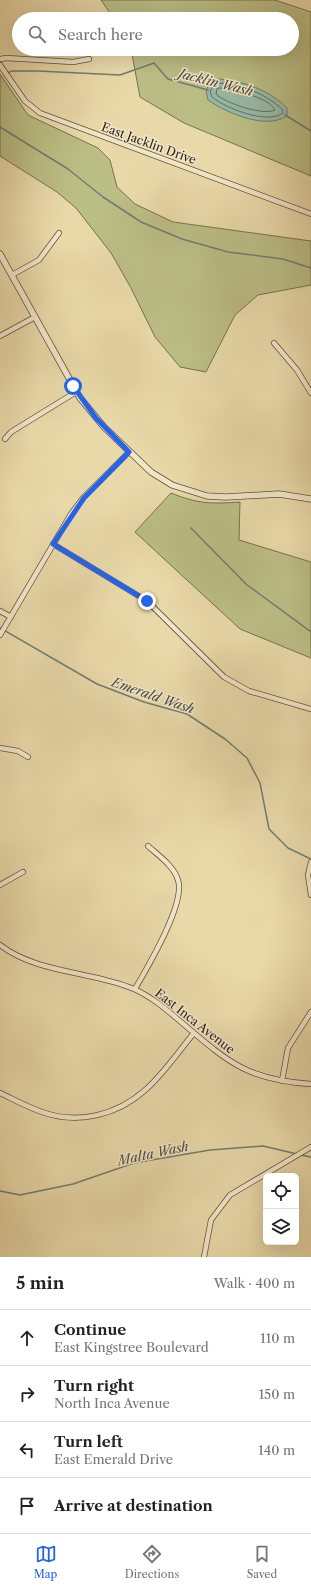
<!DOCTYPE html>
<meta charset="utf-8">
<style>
:root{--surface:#fff;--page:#f6f6f6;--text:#222;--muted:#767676;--line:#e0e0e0;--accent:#2563eb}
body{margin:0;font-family:"Libre Caslon Text",serif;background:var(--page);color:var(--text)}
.controls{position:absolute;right:12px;bottom:12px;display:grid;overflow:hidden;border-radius:6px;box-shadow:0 4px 16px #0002}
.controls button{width:36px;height:36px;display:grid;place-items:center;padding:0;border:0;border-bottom:1px solid var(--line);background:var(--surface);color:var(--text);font:20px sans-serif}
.stop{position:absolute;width:12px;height:12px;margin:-9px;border:3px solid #2563eb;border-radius:50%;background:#fff}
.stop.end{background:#2563eb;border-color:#fff;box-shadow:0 1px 4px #0008}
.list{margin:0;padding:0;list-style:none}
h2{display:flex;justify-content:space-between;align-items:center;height:52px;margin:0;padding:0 16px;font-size:17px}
h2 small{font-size:13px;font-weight:400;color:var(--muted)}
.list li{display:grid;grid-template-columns:26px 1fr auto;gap:12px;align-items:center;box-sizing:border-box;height:56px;padding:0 16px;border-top:1px solid var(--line)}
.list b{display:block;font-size:15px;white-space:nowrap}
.list p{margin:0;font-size:13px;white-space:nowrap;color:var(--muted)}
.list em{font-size:13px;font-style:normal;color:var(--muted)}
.icon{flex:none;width:22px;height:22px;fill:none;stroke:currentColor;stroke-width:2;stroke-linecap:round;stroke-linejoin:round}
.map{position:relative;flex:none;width:311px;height:1257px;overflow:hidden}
.search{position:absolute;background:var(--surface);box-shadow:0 4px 16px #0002;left:12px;right:12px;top:12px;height:44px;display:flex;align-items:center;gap:10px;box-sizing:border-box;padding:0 14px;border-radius:22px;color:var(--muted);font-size:15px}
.sheet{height:276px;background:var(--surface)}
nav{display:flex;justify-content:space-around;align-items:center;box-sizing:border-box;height:56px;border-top:1px solid var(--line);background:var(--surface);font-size:11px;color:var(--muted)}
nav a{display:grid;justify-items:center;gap:2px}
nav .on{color:var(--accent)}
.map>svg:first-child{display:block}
.green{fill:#bbbe85;stroke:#777152}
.water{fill:#97baa8;stroke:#6f7e71}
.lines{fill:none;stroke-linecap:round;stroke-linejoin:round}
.shore{stroke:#656f63;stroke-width:1}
.stream{stroke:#6f7e71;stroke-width:1.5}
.minor-casing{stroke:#605141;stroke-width:6}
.tertiary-casing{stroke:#605141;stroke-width:7}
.minor{stroke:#f1e6c7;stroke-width:4.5}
.tertiary{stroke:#f1e6c7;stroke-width:5.5}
.route{stroke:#2563eb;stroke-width:5}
.labels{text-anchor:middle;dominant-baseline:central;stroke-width:3;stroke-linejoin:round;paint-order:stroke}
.street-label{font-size:12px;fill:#33241e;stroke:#f1e6c7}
.water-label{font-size:13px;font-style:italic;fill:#4c4a40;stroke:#f1e6c7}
</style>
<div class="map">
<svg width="311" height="1257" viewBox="0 0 311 1257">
<rect width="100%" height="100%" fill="#e9d9a9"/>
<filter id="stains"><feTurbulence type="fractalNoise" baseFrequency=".005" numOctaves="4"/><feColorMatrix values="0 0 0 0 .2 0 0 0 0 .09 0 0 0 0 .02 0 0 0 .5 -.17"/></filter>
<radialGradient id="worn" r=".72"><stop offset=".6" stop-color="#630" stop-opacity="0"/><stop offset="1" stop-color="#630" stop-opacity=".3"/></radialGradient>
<!-- green -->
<path class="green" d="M101 0H275L311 12V176L184 123 140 97 131 49H292V19H114Z
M0 74 28 115 98 148 110 160 117 187 135 204 173 222 311 241V285L258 295 235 315 206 372 180 367 155 337 131 288 111 253 76 208 57 192 0 156Z
M171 493C198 504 211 504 240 502L239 540 311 562V658L240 629 135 532Z"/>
<!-- water -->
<path class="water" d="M218 79C244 81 269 90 287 108V116C265 130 227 113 208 100L206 90 211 82Z"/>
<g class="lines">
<!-- shore -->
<path class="shore" d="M219 83C241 84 266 94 282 109L283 113C268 125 225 108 212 97L210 91 214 85Z
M220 88C233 89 270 98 275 110 263 116 225 103 216 94L217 89Z"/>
<!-- stream -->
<path class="stream" d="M7 73 12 71H38L120 75 154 63 168 79 208 90
M285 115 311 131
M0 127 68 169 103 197 141 222 182 239 228 252 283 259 311 268
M191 528 246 584 311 632
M0 628 97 684 144 702 187 714 225 739 247 758 260 783 269 829 288 848 311 859
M301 1155 311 1157
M0 1191 20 1195 73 1184 134 1163 210 1150 263 1146 297 1154"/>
<defs>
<path id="minor" d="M0 59 6 58 73 62 89 59
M0 65 25 101 40 113 311 214
M12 275 39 260 59 233
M0 336 35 317
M274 343 297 370 311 393
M5 439 11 432 76 392
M53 544 147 601 224 677 249 691 311 709
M0 611 11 617
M0 635 71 514 83 498 129 452
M0 748 18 751 28 757
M311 862 308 875 311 895
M0 885 23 872
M0 945C38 974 92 971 134 989 152 997 167 1010 181 1022 228 1062 247 1080 311 1084
M135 989C147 968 186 903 178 880 174 866 159 856 148 846
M282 1081 288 1048 311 1012
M0 1093C15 1100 29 1108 45 1113 79 1124 117 1115 144 1091 163 1075 178 1052 194 1033
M204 1257 211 1220 230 1195 311 1147"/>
<path id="tertiary" d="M0 254 80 398 104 427 151 472 172 485 207 496 226 497 279 494 311 499"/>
</defs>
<!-- minor casing -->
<use href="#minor" class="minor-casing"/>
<!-- tertiary casing -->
<use href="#tertiary" class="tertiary-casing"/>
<!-- minor -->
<use href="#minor" class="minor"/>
<!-- tertiary -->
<use href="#tertiary" class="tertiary"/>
</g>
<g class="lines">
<!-- route -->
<path class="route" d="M73 386 96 418 129 452 84 498 53 544 147 601"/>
</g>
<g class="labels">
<!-- street labels -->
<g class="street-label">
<text transform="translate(149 143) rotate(20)">East Jacklin Drive</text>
<text transform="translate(195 1021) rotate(38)">East Inca Avenue</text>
</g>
<!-- water labels -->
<g class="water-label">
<text transform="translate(216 82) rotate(14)">Jacklin Wash</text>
<text transform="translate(153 695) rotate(19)">Emerald Wash</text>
<text transform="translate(153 1153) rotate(-12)">Malta Wash</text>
</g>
</g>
<rect width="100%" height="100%" filter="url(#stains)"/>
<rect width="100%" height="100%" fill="url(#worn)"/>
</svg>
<div class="controls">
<button><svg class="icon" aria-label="locate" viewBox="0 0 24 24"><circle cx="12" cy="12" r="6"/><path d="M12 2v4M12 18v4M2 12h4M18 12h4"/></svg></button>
<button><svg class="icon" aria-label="layers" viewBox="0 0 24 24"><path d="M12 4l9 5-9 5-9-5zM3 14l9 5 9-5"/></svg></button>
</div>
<div class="stop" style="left:73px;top:386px"></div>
<div class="stop end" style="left:147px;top:601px"></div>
<div class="search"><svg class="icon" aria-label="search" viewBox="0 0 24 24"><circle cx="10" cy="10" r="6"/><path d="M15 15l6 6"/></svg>Search here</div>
</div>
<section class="sheet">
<h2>5 min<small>Walk · 400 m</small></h2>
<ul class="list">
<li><svg class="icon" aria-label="ahead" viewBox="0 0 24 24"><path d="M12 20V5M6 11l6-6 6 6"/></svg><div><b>Continue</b><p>East Kingstree Boulevard</p></div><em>110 m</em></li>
<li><svg class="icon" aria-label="right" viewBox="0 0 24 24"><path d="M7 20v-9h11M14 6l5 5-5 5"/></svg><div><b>Turn right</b><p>North Inca Avenue</p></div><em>150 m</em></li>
<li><svg class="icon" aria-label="left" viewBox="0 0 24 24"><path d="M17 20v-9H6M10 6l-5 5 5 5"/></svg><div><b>Turn left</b><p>East Emerald Drive</p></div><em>140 m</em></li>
<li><svg class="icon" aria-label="arrive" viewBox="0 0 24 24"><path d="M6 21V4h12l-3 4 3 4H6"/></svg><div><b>Arrive at destination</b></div></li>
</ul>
</section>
<nav>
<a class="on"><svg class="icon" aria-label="map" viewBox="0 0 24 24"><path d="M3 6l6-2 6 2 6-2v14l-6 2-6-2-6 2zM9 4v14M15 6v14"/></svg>Map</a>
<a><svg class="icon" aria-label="directions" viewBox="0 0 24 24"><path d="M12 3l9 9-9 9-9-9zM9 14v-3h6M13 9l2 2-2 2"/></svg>Directions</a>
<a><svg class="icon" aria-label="saved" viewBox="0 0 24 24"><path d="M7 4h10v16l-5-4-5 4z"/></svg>Saved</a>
</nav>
